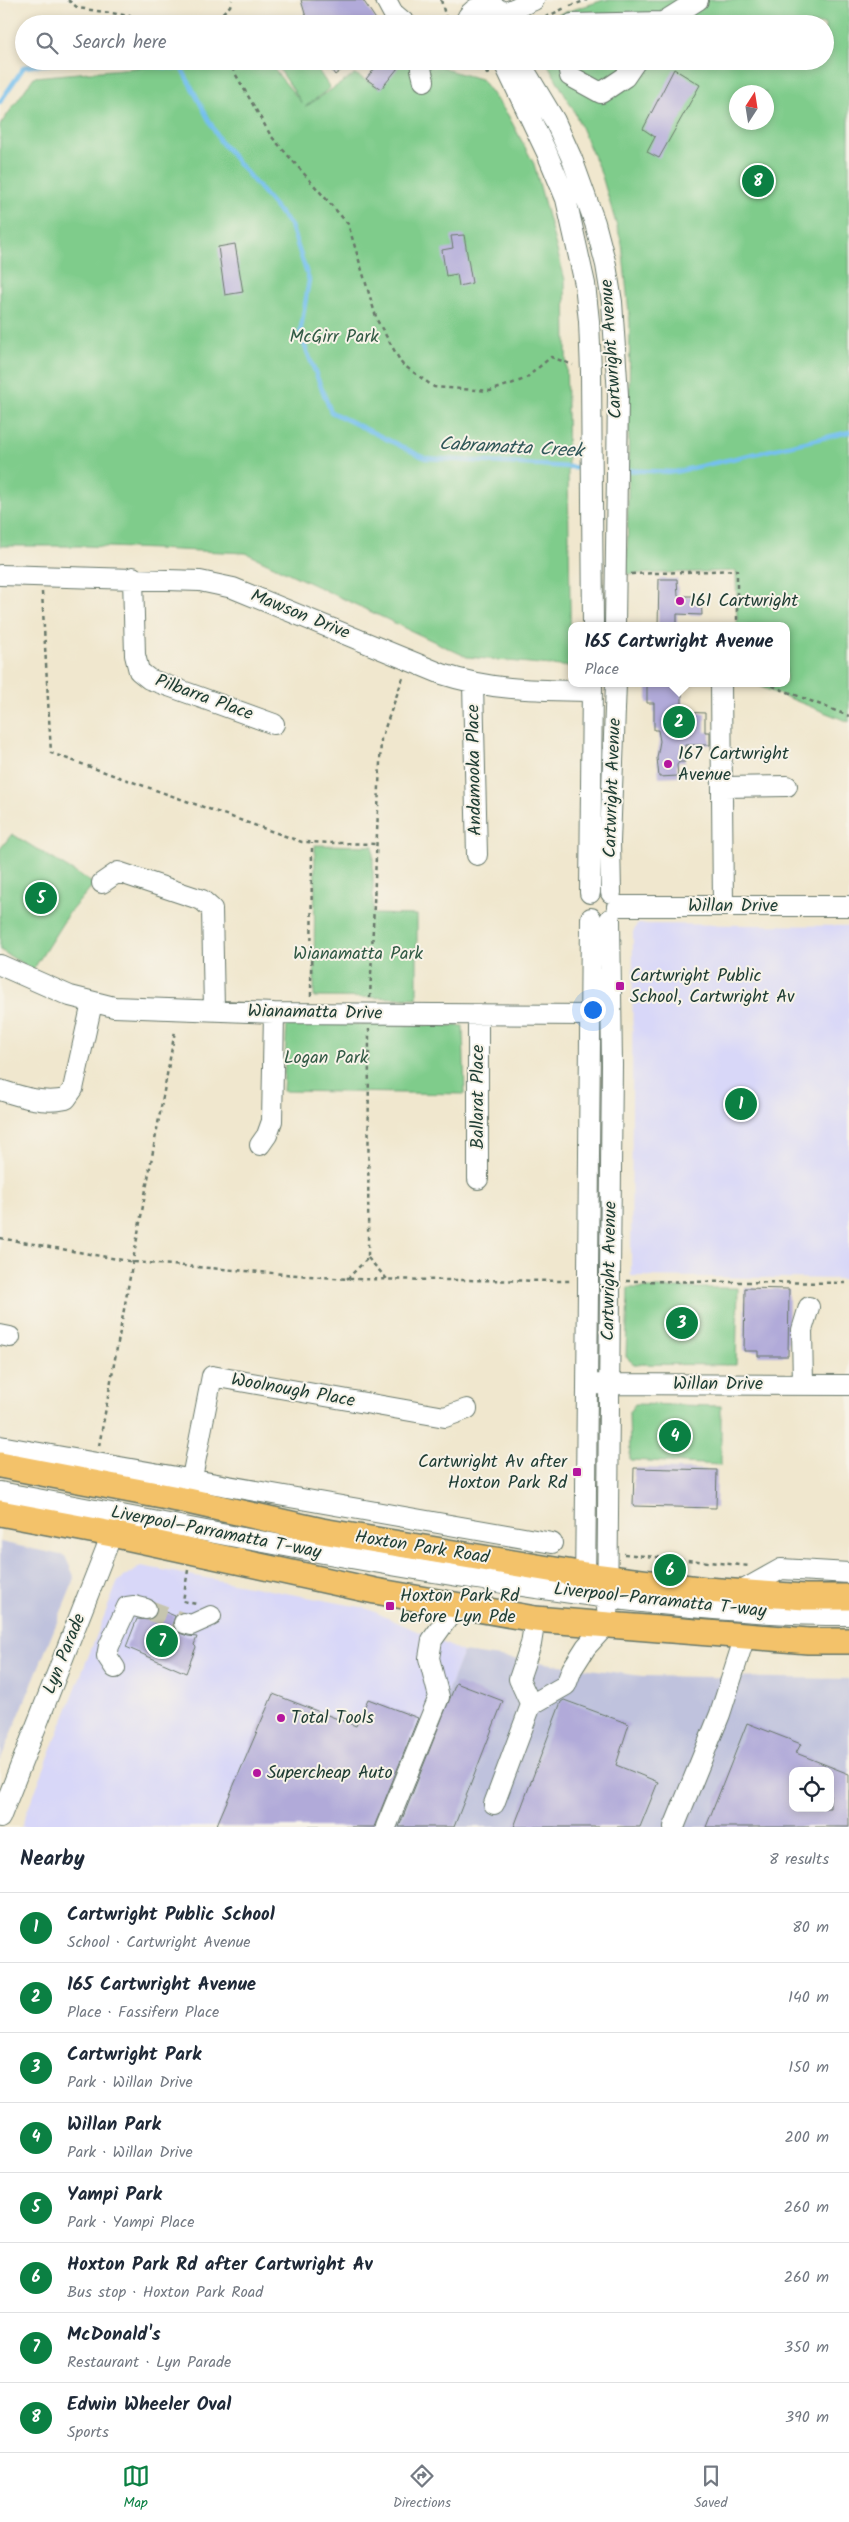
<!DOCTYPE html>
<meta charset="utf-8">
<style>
:root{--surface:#fff;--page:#f2f2f3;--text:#1f2937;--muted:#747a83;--line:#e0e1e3;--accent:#0b8043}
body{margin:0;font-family:Kalam,sans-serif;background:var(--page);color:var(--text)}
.controls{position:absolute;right:15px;bottom:15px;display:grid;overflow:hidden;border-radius:10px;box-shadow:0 2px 8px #0003}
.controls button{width:45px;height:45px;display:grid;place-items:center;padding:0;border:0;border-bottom:1px solid var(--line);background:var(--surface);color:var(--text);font:25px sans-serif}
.compass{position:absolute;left:729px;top:85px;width:45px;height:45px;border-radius:50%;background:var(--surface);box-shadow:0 2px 8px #0003;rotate:12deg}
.you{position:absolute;left:592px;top:1009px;width:18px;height:18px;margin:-12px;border:4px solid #fff;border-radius:50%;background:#1a73e8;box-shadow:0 0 0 8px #1a73e833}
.badge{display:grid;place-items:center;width:32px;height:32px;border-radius:50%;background:var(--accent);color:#fff;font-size:16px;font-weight:700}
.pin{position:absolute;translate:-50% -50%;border:2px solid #fff;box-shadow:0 1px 5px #0006}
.popup{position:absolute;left:568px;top:622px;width:222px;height:65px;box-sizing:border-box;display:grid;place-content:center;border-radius:10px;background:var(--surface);filter:drop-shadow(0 1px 4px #0005);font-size:16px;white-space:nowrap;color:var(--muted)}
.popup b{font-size:19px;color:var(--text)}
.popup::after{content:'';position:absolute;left:50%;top:100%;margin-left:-10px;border:10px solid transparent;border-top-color:var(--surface)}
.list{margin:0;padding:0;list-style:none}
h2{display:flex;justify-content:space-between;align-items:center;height:65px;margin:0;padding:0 20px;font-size:21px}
h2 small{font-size:16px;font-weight:400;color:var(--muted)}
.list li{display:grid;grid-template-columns:32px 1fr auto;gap:15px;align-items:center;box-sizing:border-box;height:70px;padding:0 20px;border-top:1px solid var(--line)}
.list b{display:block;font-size:19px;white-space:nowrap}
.list p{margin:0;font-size:16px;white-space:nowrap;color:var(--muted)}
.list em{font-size:16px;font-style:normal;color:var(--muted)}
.icon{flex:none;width:28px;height:28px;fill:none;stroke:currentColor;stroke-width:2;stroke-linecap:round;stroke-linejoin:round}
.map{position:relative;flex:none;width:849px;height:1827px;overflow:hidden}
.search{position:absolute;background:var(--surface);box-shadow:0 2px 8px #0003;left:15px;right:15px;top:15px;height:55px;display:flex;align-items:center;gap:12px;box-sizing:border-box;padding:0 18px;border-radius:28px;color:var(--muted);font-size:19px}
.sheet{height:625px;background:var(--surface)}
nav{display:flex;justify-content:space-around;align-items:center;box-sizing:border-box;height:70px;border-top:1px solid var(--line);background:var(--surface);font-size:14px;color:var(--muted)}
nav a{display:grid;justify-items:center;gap:2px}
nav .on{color:var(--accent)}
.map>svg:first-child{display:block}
.built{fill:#d8d7f8}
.industrial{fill:#bfc2dd;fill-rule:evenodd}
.green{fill:#7fcc8b;stroke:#4f8460;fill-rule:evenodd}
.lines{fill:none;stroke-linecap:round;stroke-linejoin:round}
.stream{stroke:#74c0ee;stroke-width:4.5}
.building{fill:#b1aad9;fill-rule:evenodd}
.minor-tunnel{stroke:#c6c5af;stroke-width:20;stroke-dasharray:20 10;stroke-linecap:butt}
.minor-casing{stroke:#68786a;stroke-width:22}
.major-casing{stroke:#68786a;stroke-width:28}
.path{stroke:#68786a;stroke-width:2.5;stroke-dasharray:4 4;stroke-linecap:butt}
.minor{stroke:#fff;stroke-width:20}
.major{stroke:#f3c26a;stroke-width:25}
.minor-bridge-casing{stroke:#68786a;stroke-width:22;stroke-linecap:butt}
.minor-bridge{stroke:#fff;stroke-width:20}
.poi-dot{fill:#b5179e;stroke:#f7f3e8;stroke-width:2}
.labels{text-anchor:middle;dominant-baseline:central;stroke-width:4;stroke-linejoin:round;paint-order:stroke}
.park-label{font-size:18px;fill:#325a45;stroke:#f7f3e8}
.street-label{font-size:18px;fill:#1f3d34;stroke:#f7f3e8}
.poi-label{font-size:18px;fill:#1f3d34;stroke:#f7f3e8;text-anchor:start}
.water-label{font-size:19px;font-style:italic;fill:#305759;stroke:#f7f3e8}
</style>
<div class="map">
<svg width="849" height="1827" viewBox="0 0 849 1827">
<rect width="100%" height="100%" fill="#f7f3e8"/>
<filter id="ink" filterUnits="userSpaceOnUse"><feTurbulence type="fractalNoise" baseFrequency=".02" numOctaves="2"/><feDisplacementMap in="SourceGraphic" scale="10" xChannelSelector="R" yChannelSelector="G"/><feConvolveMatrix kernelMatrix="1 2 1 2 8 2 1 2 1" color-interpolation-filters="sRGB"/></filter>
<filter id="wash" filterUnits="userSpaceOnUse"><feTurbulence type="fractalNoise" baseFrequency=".0096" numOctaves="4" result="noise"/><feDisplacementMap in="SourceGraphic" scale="20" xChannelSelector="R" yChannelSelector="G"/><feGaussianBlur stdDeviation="1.12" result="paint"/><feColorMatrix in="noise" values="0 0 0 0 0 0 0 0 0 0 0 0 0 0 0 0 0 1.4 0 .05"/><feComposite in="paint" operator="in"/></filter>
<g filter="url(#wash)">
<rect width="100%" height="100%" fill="#f0e7ce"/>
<!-- built -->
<path class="built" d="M637 924 849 926V1279L631 1276 633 932Z
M141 1566 366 1608 463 1652 394 1827H21L118 1581Z"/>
<!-- industrial -->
<path class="industrial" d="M0 1542 65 1556 75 1578 0 1762Z
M463 1652 642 1676 849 1679V1827H394ZM793 1771H830V1808H793Z"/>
<!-- green -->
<path class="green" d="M604 0H849V722L751 683H786V626H737L736 571 627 574 630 323 622 244 602 176 574 111 546 61H825V24H544L553 16ZM736 92H766V122H736Z
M191 61H267L302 103 274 61H312L330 88 305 107 355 74 379 88 404 61H430L451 71 481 79 508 115 534 164 565 280 571 667 467 657 246 553 86 546H0V125L34 77 189 63Z
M12 834 94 884 69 913 33 970 0 950V849Z
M315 845 373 846V914L417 915V998L314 997Z
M287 1023 463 1026 465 1094 283 1091Z
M628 1288H738L736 1365 634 1364 626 1357Z
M635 1404 721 1406V1465L630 1460 629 1412Z"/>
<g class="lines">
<!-- stream -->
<path class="stream" d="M85 61 128 63 182 69 220 141 291 226 309 280 300 334 331 412 425 458 586 468
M0 102 24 67 74 61
M621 470 675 472 849 432"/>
</g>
<g id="blocks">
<!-- building -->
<path class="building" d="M301 0H363L379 24H308Z
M325 61H353L335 75Z
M381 61H390L398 68 381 89 366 79Z
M674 69 700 85 659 158 647 152 655 137 643 129Z
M464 235 472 283 459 286 457 274 446 276 442 250 453 248 451 236Z
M235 244 243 292 225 295 218 247Z
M659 579H677L678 596H701L702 615 677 614V626H658Z
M647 683H682V712L705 713V732H710V745H685V762H679L677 765 678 776 659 777 657 758 660 741 658 730H654V703H647Z
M745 1288 789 1289 788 1356H758V1351H744Z
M634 1468 717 1470 716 1508 633 1506Z
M158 1609 175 1616 172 1625 176 1632 188 1636 197 1637 194 1645 196 1647 186 1673 126 1647 137 1619 150 1620 155 1617Z
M456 1683 503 1701 454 1827H399Z
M273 1694 356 1726 368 1699 418 1718 374 1827H216Z
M564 1700 629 1724 616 1765 658 1782 640 1827H514L561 1702Z
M747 1723 801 1744 796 1753 849 1774V1827H706ZM793 1771H830V1808H793Z"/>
</g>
</g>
<g filter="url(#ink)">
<use href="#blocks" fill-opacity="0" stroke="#68786a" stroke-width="1"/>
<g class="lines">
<!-- minor-tunnel -->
<path class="minor-tunnel" d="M146 1609 184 1623"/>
<defs>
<path id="minor" d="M386 0 393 13 406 24
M504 13 534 0
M465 24C470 0 504 0 508 24
M572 24 661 22
M660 24 698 0
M503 61 547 153 566 199 585 284 589 321 591 372 593 626
M519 61 555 121 572 159 595 223 606 265 612 302 618 395 615 626
M567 61 570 76 601 93 625 77 636 61
M424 81 421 69 424 61
M0 575 200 581 233 588 442 674C494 691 538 690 592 691
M133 577 135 655 139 671 149 679 274 724
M721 683 723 906
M473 684 477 855
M724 787 787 786
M102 883 118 872 202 900 212 909 214 1009
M590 893 592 683
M611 893 610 842 616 683
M617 906H849
M610 919 612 1065 610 1273
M0 965 70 996 114 1007 274 1013 590 1015 600 1007 604 981 610 973
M0 1090C22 1097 43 1104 66 1099L73 1089 92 1003
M260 1145 267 1135 272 1121 274 1013
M478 1179V1016
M588 1273 591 918
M0 1335 10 1337
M596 1384 849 1385
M803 1384 802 1330 809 1307
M0 1446 552 1543
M0 1492C161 1522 322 1555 484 1580 605 1599 726 1615 849 1615
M189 1493 212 1376 445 1417 467 1409
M585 1589 588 1288
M738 1593 781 1569 849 1573
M535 1619 531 1644 519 1679 531 1705 566 1685 572 1669 586 1647 607 1624 610 1293
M184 1623 191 1625 211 1616
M115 1668 107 1656 109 1646 127 1607 134 1606 146 1609
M494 1804 531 1705
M0 1818 112 1534 115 1521
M386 1827 439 1697 429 1658 432 1640 447 1619 460 1607
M674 1827 720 1714 745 1636"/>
<path id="major" d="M0 1465 188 1501 322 1531 585 1575 706 1590 805 1597H849
M0 1513 112 1534 375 1591 535 1619 808 1641H849"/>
</defs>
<!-- minor casing -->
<use href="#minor" class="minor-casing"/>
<!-- major casing -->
<use href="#major" class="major-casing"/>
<!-- path -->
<path class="path" d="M68 0 78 8 182 24
M441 0 447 22
M570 6 587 0
M211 24 230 6 232 0
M531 24 565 8
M228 61 271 136 348 224 377 320 402 364 434 387 490 391 525 379 551 357 573 365
M475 61 487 74 491 72
M631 574 737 570V626
M42 592 51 753 302 842 376 844
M765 683 849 716
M311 996 312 843
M370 998 381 739 404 675
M0 1238 134 1262 347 1279 571 1281
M368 1258 387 1279
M347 1279 368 1258 369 1029
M626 1281 849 1283
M99 1446 175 1031
M624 1554 750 1566
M188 1570 183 1601 196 1604"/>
<!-- minor -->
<use href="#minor" class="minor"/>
<!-- major -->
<use href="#major" class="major"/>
<defs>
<path id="minor-bridge" d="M588 1273V1288
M610 1293V1273"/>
</defs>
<!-- minor-bridge casing -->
<use href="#minor-bridge" class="minor-bridge-casing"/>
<!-- minor-bridge -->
<use href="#minor-bridge" class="minor-bridge"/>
</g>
</g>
<!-- markers -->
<g class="poi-dot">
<circle cx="680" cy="601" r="5"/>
<circle cx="668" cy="764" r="5"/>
<rect x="615" y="981" width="10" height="10" rx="2.5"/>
<rect x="572" y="1467" width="10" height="10" rx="2.5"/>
<rect x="385" y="1601" width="10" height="10" rx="2.5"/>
<circle cx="281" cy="1718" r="5"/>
<circle cx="257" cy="1773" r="5"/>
</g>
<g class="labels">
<!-- park labels -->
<g class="park-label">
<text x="334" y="337">McGirr Park</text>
<text x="358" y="954">Wianamatta Park</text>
<text x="326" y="1058">Logan Park</text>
</g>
<!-- street labels -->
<g class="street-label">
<text transform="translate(612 349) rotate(-94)">Cartwright Avenue</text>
<text transform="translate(300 615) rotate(22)">Mawson Drive</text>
<text transform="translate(204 698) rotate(20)">Pilbarra Place</text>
<text transform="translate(475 770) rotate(-91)">Andamooka Place</text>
<text transform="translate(613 788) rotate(-88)">Cartwright Avenue</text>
<text x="733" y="906">Willan Drive</text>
<text transform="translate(315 1013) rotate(1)">Wianamatta Drive</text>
<text transform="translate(478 1097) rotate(-90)">Ballarat Place</text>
<text transform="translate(610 1271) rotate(-89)">Cartwright Avenue</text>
<text x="718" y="1384">Willan Drive</text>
<text transform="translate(293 1391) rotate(10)">Woolnough Place</text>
<text transform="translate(216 1533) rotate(11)">Liverpool–Parramatta T-way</text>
<text transform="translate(422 1548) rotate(9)">Hoxton Park Road</text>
<text transform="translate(660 1601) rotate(6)">Liverpool–Parramatta T-way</text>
<text transform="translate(65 1654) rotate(-68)">Lyn Parade</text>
</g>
<!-- poi labels -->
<g class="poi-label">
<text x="690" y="601">161 Cartwright</text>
<text x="678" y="754">167 Cartwright<tspan x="678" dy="21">Avenue</tspan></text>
<text x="630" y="976">Cartwright Public<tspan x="630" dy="21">School, Cartwright Av</tspan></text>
<text x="567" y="1462" text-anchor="end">Cartwright Av after<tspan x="567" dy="21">Hoxton Park Rd</tspan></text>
<text x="400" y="1596">Hoxton Park Rd<tspan x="400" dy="21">before Lyn Pde</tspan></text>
<text x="291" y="1718">Total Tools</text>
<text x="267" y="1773">Supercheap Auto</text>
</g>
<!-- water labels -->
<g class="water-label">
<text transform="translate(511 448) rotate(3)">Cabramatta Creek</text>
</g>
</g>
</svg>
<div class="controls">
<button><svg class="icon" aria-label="locate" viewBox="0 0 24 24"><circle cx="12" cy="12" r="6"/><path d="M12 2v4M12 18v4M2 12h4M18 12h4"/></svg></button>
</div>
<svg class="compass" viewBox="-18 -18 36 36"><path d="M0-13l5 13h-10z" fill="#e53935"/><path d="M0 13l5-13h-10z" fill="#747a83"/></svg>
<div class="you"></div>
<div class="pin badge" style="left:741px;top:1104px">1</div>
<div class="pin badge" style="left:679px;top:722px">2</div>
<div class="popup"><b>165 Cartwright Avenue</b>Place</div>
<div class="pin badge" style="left:682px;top:1323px">3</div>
<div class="pin badge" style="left:675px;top:1436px">4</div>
<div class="pin badge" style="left:41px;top:898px">5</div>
<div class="pin badge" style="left:670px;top:1570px">6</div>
<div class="pin badge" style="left:162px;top:1641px">7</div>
<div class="pin badge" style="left:758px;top:181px">8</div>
<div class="search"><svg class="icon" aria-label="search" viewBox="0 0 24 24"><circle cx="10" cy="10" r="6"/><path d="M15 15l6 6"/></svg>Search here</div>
</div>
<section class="sheet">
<h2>Nearby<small>8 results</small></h2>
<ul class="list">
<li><span class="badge">1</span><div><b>Cartwright Public School</b><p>School · Cartwright Avenue</p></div><em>80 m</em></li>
<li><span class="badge">2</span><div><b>165 Cartwright Avenue</b><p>Place · Fassifern Place</p></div><em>140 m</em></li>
<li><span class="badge">3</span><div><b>Cartwright Park</b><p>Park · Willan Drive</p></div><em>150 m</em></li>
<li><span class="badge">4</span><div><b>Willan Park</b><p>Park · Willan Drive</p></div><em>200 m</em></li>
<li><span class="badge">5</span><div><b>Yampi Park</b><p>Park · Yampi Place</p></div><em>260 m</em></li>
<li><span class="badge">6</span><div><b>Hoxton Park Rd after Cartwright Av</b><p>Bus stop · Hoxton Park Road</p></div><em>260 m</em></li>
<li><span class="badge">7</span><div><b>McDonald's</b><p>Restaurant · Lyn Parade</p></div><em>350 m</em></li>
<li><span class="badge">8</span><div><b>Edwin Wheeler Oval</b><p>Sports</p></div><em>390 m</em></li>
</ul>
</section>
<nav>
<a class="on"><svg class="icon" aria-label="map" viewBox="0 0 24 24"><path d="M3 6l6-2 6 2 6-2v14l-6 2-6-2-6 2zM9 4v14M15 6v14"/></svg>Map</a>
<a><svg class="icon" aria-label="directions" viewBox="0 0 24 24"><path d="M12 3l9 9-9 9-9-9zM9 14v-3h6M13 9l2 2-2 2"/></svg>Directions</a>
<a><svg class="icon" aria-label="saved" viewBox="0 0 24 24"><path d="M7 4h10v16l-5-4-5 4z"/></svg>Saved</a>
</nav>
